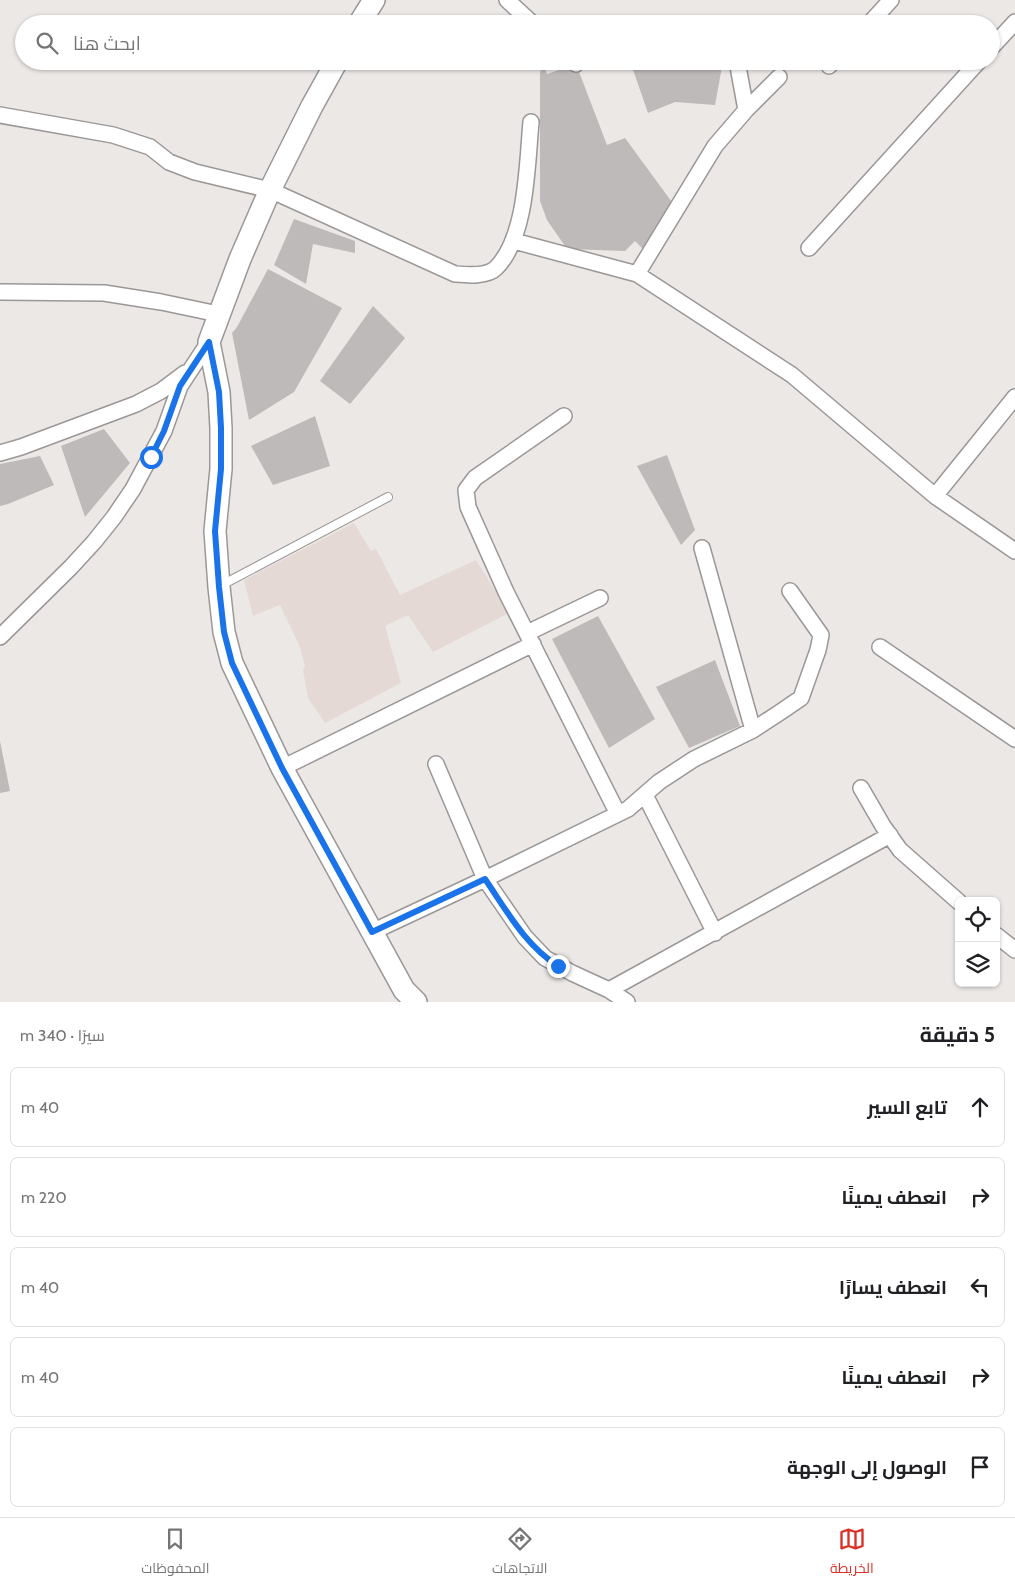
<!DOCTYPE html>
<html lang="ar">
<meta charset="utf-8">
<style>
:root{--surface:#fff;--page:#f2f2f2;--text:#202124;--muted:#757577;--line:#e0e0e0;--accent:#d93025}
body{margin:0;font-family:Cabin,Cairo,sans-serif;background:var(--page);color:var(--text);direction:rtl}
.controls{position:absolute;right:15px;bottom:15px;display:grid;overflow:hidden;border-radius:8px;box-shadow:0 1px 4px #0004}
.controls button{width:45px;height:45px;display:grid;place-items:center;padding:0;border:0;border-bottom:1px solid var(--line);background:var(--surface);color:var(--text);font:25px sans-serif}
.stop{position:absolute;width:15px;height:15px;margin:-11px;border:4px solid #1a73e8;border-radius:50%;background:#fff}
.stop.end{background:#1a73e8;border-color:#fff;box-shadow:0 1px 5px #0008}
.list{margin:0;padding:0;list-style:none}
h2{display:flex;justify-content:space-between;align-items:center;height:65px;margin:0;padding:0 20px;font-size:21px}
h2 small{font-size:16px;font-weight:400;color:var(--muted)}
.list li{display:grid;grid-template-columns:32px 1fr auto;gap:15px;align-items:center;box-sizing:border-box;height:80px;margin:0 10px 10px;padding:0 10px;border:1px solid var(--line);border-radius:8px}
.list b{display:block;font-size:19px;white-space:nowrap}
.list em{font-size:16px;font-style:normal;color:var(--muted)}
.icon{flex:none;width:28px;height:28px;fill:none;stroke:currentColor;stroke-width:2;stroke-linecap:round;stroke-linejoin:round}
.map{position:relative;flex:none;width:1015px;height:1002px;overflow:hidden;direction:ltr}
.search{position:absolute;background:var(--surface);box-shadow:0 1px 4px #0004;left:15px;right:15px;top:15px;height:55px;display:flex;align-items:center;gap:12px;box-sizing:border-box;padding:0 18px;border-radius:28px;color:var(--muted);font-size:19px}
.sheet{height:515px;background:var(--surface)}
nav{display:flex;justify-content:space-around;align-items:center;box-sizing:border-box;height:70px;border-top:1px solid var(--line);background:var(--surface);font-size:14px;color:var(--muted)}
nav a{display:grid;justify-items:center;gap:2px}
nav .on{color:var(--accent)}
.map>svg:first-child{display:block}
.built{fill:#e5d9d5}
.building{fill:#bebab9}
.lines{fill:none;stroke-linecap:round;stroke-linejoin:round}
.lane-casing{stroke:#9b9796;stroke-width:10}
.street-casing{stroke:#9b9796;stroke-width:18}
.secondary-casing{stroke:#9b9796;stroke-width:24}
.lane{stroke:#fff;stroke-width:8}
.street{stroke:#fff;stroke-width:15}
.secondary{stroke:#fff;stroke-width:21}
.route{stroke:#1a73e8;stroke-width:6}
</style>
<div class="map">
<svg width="1015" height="1002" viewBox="0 0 1015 1002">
<rect width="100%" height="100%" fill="#ebe8e6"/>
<!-- built -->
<path class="built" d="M354 523 371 551 376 549 400 595 476 560 509 613 433 652 408 615 385 626 401 683 325 723 308 698 303 670 305 666 300 647 280 605 253 616 244 580Z"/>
<!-- building -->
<path class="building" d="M659 16 697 23V24H652Z
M542 61 547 74 576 64 607 145 625 138 677 209 643 249 635 241 625 251 567 249 547 220 540 201V74Z
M630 61H723L715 105 675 102 648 113Z
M294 219 355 241V253L313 244 306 284 274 265Z
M268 269 342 308 294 392 249 420 232 333 237 327Z
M373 306 405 338 350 404 320 381Z
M315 416 330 466 273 485 251 446Z
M104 429 130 463 85 517 61 446Z
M667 455 695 530 681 545 637 466Z
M40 456 54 485 8 504 0 506V464Z
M598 616 655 719 609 748 552 639Z
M715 660 740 726 689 748 656 687Z
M0 741 10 791 0 793Z"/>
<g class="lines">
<defs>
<path id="lane" d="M220 586 388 497"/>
<path id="street" d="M507 0 533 24
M869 24 891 0
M991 48 1015 22
M574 61 576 64
M829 66 834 61
M746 110 779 77
M0 115 113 135 150 147 169 162 195 172 270 190 455 274C467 275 487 277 496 268 527 237 527 164 531 122
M514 241 637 274 792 375 935 496 1015 551
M809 248 979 61
M637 274 715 146 746 110 737 61
M0 292 104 293 161 302 218 314
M564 416 475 478 466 490 468 507 506 592 618 814
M0 453 21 447 136 404 161 391 185 373
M935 496 1015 397
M702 548 753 730
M527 633 600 598
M0 637 71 567 94 542 114 517 133 489 164 431 180 386 209 342
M880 647 1015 739
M436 764 485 879 525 937 545 958 572 973 609 990 627 1002
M282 768 533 644
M861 788 883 826 900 850 959 902
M645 795 715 933
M372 932 485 879 628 809 659 782 694 759 753 730 779 713 801 698 818 650 821 635 790 591
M996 935 1015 950
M609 990 890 835"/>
<path id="secondary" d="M359 24 374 0
M337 61 312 106 270 190 240 259 209 342 219 392 221 428V469L215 531 219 587 224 632 232 663 282 768 404 990 416 1002"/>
</defs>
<!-- lane casing -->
<use href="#lane" class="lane-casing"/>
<!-- street casing -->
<use href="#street" class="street-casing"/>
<!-- secondary casing -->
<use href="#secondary" class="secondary-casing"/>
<!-- lane -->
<use href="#lane" class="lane"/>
<!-- street -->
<use href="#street" class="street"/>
<!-- secondary -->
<use href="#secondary" class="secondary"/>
</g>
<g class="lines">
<!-- route -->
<path class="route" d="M151 457 164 431 180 386 209 342 219 392 221 428V469L215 531 219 587 224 632 232 663 282 768 372 932 485 879C507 911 525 945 558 966"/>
</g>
</svg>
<div class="controls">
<button><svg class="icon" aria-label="locate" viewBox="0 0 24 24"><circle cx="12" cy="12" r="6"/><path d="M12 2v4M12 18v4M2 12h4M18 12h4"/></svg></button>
<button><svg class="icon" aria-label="layers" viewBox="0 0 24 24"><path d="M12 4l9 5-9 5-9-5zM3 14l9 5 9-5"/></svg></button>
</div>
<div class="stop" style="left:151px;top:457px"></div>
<div class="stop end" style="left:558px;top:966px"></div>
<div class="search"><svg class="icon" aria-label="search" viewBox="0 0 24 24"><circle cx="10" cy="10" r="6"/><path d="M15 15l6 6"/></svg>ابحث هنا</div>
</div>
<section class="sheet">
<h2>5 دقيقة<small>سيرًا · 340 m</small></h2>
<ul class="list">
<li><svg class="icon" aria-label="ahead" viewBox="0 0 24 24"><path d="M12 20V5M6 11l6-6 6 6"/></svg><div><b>تابع السير</b></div><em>40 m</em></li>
<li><svg class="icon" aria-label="right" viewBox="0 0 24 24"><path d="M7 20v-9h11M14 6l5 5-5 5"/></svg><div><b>انعطف يمينًا</b></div><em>220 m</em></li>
<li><svg class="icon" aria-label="left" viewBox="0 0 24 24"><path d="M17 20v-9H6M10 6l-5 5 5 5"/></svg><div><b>انعطف يسارًا</b></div><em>40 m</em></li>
<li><svg class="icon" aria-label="right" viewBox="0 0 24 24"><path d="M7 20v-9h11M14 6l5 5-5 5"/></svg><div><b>انعطف يمينًا</b></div><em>40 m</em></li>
<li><svg class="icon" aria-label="arrive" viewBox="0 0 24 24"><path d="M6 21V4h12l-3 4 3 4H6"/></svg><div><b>الوصول إلى الوجهة</b></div></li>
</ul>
</section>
<nav>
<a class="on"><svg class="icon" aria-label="map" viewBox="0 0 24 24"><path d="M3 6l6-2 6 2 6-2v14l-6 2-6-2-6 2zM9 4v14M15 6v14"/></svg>الخريطة</a>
<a><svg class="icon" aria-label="directions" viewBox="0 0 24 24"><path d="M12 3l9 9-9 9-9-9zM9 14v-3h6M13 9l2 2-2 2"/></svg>الاتجاهات</a>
<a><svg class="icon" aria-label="saved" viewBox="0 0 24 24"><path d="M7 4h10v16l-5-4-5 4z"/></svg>المحفوظات</a>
</nav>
